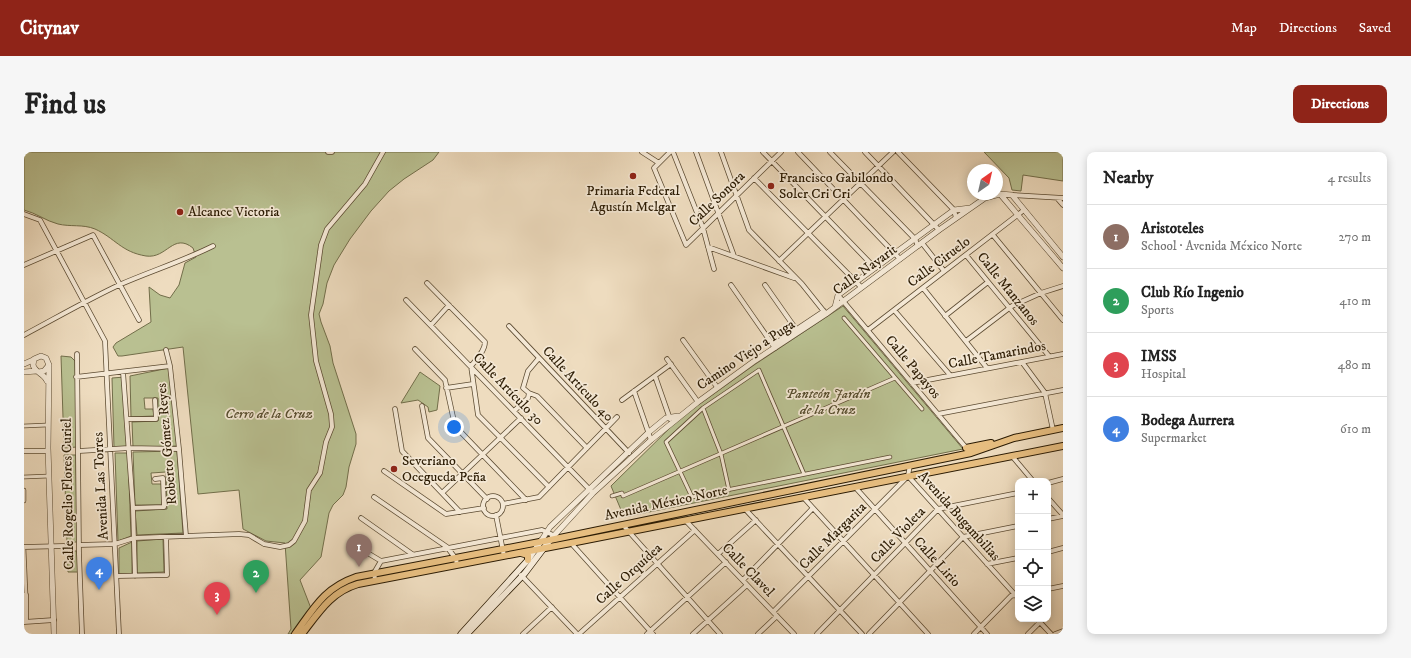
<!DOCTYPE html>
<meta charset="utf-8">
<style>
:root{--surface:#fff;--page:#f6f6f6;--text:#222;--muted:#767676;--line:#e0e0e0;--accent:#8f2418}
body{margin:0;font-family:"IM FELL DW Pica",serif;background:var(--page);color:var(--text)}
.controls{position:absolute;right:12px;bottom:12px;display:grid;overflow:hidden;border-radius:8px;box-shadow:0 2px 10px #0003}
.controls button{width:36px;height:36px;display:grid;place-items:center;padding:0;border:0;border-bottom:1px solid var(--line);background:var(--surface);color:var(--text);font:20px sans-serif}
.compass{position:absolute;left:943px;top:12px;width:36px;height:36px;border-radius:50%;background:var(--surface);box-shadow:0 2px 10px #0003;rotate:34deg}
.you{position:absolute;left:430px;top:275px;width:14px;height:14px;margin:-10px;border:3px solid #fff;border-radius:50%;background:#1a73e8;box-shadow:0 0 0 6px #1a73e833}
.badge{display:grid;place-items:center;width:26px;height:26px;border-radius:50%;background:var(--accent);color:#fff;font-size:13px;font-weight:700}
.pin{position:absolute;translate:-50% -33px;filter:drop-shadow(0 1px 2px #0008)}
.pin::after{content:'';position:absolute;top:21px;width:14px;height:12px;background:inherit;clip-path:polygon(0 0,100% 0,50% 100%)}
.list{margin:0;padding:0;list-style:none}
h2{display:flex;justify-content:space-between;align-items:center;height:52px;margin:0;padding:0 16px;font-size:17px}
h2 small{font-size:13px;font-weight:400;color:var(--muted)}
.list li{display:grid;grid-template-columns:26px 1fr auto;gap:12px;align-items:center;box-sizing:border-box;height:64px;padding:0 16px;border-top:1px solid var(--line)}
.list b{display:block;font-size:15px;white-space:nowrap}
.list p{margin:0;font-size:13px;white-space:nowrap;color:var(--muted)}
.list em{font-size:13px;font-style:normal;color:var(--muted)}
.icon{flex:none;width:22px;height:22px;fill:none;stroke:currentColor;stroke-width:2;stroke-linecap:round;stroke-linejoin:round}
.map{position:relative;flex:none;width:1039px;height:482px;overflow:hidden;border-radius:8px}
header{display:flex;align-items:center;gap:24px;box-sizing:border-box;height:56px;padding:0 20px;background:var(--accent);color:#fff}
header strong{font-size:19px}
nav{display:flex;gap:22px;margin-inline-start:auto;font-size:14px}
.intro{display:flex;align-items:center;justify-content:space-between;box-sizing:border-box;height:96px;padding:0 24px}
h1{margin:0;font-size:28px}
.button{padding:10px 18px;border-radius:8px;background:var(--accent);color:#fff;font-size:14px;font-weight:700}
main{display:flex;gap:24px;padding:0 24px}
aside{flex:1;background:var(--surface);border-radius:8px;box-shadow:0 2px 10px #0003}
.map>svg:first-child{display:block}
.green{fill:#b9c091;stroke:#726e4a}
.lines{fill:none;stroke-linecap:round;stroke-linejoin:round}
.pedestrian-casing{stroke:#5c4b32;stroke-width:4.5}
.minor-casing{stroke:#5c4b32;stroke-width:5.5}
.tertiary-casing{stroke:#5c4b32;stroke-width:6}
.secondary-casing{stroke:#2b1b03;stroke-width:7}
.primary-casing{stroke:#2b1b03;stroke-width:8}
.pedestrian{stroke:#f4e8d5;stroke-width:3}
.minor{stroke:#f4e8d5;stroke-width:4}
.tertiary{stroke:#f4e8d5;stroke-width:5}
.secondary{stroke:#f4e8d5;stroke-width:5.5}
.primary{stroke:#e7be80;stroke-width:6}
.poi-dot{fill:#8f2418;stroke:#f4e8d5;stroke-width:1.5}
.labels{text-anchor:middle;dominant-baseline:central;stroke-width:3.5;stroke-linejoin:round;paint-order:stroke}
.poi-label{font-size:14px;fill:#2b1b03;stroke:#f4e8d5;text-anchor:start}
.street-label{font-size:14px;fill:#2b1b03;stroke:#f4e8d5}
.park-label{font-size:14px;font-style:italic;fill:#564d2e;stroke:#f4e8d5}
</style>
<header>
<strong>Citynav</strong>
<nav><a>Map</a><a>Directions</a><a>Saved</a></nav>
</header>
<div class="intro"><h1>Find us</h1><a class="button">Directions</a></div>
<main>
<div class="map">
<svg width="1039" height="482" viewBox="0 0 1039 482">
<rect width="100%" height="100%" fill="#eedcbf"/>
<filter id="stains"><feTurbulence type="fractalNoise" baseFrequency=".005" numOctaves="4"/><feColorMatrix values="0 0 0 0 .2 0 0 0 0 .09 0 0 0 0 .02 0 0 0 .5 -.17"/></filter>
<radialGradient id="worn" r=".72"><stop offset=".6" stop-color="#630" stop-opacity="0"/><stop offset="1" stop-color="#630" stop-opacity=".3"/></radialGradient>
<!-- green -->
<path class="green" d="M0 0H415L409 8 380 27 365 39 347 59 326 87 310 113 303 131 299 152 295 162 297 170 306 194 309 211 332 282V292L325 315 322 335 319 343 309 353 305 361 297 405 276 428 288 459 269 482H264L267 477 261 391 242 389 219 377 215 338 174 342 159 195 98 204H94L89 195 92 191 127 170 125 135 136 143 146 146 155 133 161 111 172 105 169 96C149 80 143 107 122 104 97 100 91 86 71 77 59 72 46 75 34 72 22 69 12 61 0 58Z
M960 0H1039V29L999 23 997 39 988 38 985 26Z
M819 154 939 297 600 365 587 334 656 266 730 213Z
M37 204 47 205 51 209 53 295 40 296Z
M145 216 153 294 109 295 108 270 134 269V246H120L121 257H129L130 264 107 265 106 224Z
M396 220 416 234 413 258 405 260 404 255 394 248 377 251Z
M101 225 104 295H90L88 226Z
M153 299 159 381 113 383 111 359 143 357 142 320 127 321 128 332H138V353H111L109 300Z
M91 301H104L107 384 94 389Z
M40 303H52L53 390H43Z
M139 387 140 420 113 421V389Z
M108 390V422H95V396Z
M43 399H53L54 420H44Z"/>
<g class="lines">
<defs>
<path id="pedestrian" d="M820 166 898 257
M679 256 697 302 705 338
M0 274 23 273
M780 322 735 218 679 256 642 290 668 345C734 332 800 318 866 305
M0 325 25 324
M0 338V349
M588 344 598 341 599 344 871 226
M0 398 2 443"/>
<path id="minor" d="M304 0H308
M618 0 635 11
M646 0 630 16 662 93 757 0
M649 0 679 76 690 117
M672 0 710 104
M697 0 725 78 778 132 802 162
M739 0 851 116
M774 0 876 107
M806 0 891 87 894 94
M841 0 915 78
M874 0 930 58 932 66
M730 26 837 135
M988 43 1039 46
M1033 46 1039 53
M0 62 16 68 81 189 95 482
M969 83 1039 168
M898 91 920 119
M684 95 770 126
M942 103 1025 204
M755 109 869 0
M0 113 69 83 115 168
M403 131 461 190C461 199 452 208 447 214L454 263 525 335
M707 133 751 196
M741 133 774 180
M899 136 963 216
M814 143 944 298
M382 148 567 339
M870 158 926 223
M921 164 964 130
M407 173 425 153
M485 174 605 301
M844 178 1000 58
M0 183C32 166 63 148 95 133 127 119 159 109 189 94
M659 188 693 235
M942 189 988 154 1017 141 1039 134
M749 193 800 159
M391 197 421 228 431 274 502 348
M142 198 146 214 155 297 162 384
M53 202 55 402 58 482
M643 207 674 250
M998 210 1021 241 1029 278
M99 220 109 356 111 424
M631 224 646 267
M52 225 146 214
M888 231 1039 202
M422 236 449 232
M610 239 627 288
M505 241 513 244 563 296
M598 248 647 212
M398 254 404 286 463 347
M371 257 378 299 436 360
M490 259 504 246 505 241 499 236 504 219 515 206
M914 262 1039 238
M103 267H132L131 248
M0 299H24
M55 299 105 296 155 297
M988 304 1009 329
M886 313 884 324 994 446
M360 319 422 362 460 356
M1024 331 1039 327
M831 335 963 482
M418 341 497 266
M459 354a10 10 0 1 1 20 0a10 10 0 1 1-20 0Z
M350 345 423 395 432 407 433 413
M779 345 904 482
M1024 346 1039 363
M479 352 515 345 593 265
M109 356 140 355 139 326 131 327
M721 357 838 482
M472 363 480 404
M337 366 388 402
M1024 367 1039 364
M662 369 770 482
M599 373 696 482
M327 391 357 409
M547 391 629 482
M55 393 91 392 110 386 215 382 225 383 240 392 256 395 265 393 270 389 281 369 285 338 296 321 302 290 308 275 307 262 292 209 287 163 297 93 303 77 341 32 359 0
M0 395 40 394
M1024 400 1039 396
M694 402 732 368
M963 412 994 406
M497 423 553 482
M93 424 143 423 142 385
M351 427 350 421 357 409 518 378 529 383
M719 428 788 357
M1024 437 1039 434
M0 443H2V470
M749 460 883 325
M1013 467 1027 482
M0 470 30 468
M499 482 528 455
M555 482 671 378
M623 482 702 410
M669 482 723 433
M734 482 753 464
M793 482 914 357 994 341
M845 482 939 385 994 374
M950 482 987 444 994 442
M1004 482 1016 470
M1031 482 1039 479"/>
<path id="tertiary" d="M976 42 1039 116
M811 155 814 143 930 58 946 56
M0 212 9 208
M25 213 24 296 30 482
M0 220 12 219
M15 220 20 219 25 213 22 206 17 204 10 207 9 213C11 221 20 221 23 229
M526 388 569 341 627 288 674 250 729 210 802 162 915 78 961 46 976 42 988 43 1039 105
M517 389 526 375 625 280 642 266 654 264"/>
<path id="secondary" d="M437 482 504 408 517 389
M443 482 501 421 526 388"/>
<path id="primary" d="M942 296 967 291
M497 401 504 403V408
M271 482C290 456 300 436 332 425L526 388 947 301 990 286 1039 276
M278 482C295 460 307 440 334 432L547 391 1039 294"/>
</defs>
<!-- pedestrian casing -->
<use href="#pedestrian" class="pedestrian-casing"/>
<!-- minor casing -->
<use href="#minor" class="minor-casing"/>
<!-- tertiary casing -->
<use href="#tertiary" class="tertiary-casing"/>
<!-- secondary casing -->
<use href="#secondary" class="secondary-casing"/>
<!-- primary casing -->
<use href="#primary" class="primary-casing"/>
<!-- pedestrian -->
<use href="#pedestrian" class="pedestrian"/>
<!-- minor -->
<use href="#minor" class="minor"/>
<!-- tertiary -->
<use href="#tertiary" class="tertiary"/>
<!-- secondary -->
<use href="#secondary" class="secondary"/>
<!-- primary -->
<use href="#primary" class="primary"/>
</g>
<!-- markers -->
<g class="poi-dot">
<circle cx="609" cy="24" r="4"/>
<circle cx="747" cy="34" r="4"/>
<circle cx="156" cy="60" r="4"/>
<circle cx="370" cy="317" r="4"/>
</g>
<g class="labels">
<!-- poi labels -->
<g class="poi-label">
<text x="755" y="26">Francisco Gabilondo<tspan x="755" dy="16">Soler Cri Cri</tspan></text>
<text x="609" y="39" text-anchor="middle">Primaria Federal<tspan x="609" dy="16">Agustín Melgar</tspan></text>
<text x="164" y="60">Alcance Victoria</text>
<text x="378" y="309">Severiano<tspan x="378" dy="16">Ocegueda Peña</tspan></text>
</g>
<!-- street labels -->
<g class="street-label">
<text transform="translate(693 47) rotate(-44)">Calle Sonora</text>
<text transform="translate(915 110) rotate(-37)">Calle Ciruelo</text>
<text transform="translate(841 118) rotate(-36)">Calle Nayarit</text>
<text transform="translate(984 137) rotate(51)">Calle Manzanos</text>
<text transform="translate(722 203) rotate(-34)">Camino Viejo a Puga</text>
<text transform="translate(973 203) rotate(-11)">Calle Tamarindos</text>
<text transform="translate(889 215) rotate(50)">Calle Papayos</text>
<text transform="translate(554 232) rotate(47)">Calle Artículo 40</text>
<text transform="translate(484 237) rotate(46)">Calle Artículo 30</text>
<text transform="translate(143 292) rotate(-95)">Roberto Gómez Reyes</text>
<text transform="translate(77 334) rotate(-93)">Avenida Las Torres</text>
<text transform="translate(44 342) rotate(-91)">Calle Rogelio Flores Curiel</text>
<text transform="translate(642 351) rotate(-12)">Avenida México Norte</text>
<text transform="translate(935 364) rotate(48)">Avenida Bugambilias</text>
<text transform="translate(874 383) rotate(-46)">Calle Violeta</text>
<text transform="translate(809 384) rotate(-45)">Calle Margarita</text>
<text transform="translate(913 410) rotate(48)">Calle Lirio</text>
<text transform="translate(724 418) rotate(46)">Calle Clavel</text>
<text transform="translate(605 422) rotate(-42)">Calle Orquídea</text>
</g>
<!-- park labels -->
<g class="park-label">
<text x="804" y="242">Panteón Jardín<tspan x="804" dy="16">de la Cruz</tspan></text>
<text x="245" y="262">Cerro de la Cruz</text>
</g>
</g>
<rect width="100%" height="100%" filter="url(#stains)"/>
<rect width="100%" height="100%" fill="url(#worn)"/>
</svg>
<div class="controls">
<button>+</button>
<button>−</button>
<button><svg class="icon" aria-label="locate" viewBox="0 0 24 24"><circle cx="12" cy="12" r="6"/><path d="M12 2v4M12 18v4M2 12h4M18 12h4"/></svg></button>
<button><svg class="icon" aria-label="layers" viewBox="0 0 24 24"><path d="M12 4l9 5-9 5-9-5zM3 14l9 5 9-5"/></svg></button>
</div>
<svg class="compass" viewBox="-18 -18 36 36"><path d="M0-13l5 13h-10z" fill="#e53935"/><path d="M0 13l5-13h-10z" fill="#767676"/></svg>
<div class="you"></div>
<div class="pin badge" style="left:335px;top:415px;background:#8d6e63">1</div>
<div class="pin badge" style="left:232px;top:441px;background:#2e9e5b">2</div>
<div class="pin badge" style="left:193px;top:463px;background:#e0444e">3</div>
<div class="pin badge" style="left:75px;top:438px;background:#3f7fe0">4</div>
</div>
<aside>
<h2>Nearby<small>4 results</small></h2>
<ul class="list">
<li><span class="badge" style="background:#8d6e63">1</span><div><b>Aristoteles</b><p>School · Avenida México Norte</p></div><em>270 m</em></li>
<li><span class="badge" style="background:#2e9e5b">2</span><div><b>Club Río Ingenio</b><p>Sports</p></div><em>410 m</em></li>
<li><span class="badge" style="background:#e0444e">3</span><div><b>IMSS</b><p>Hospital</p></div><em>480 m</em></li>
<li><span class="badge" style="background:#3f7fe0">4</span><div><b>Bodega Aurrera</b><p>Supermarket</p></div><em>610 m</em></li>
</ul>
</aside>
</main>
